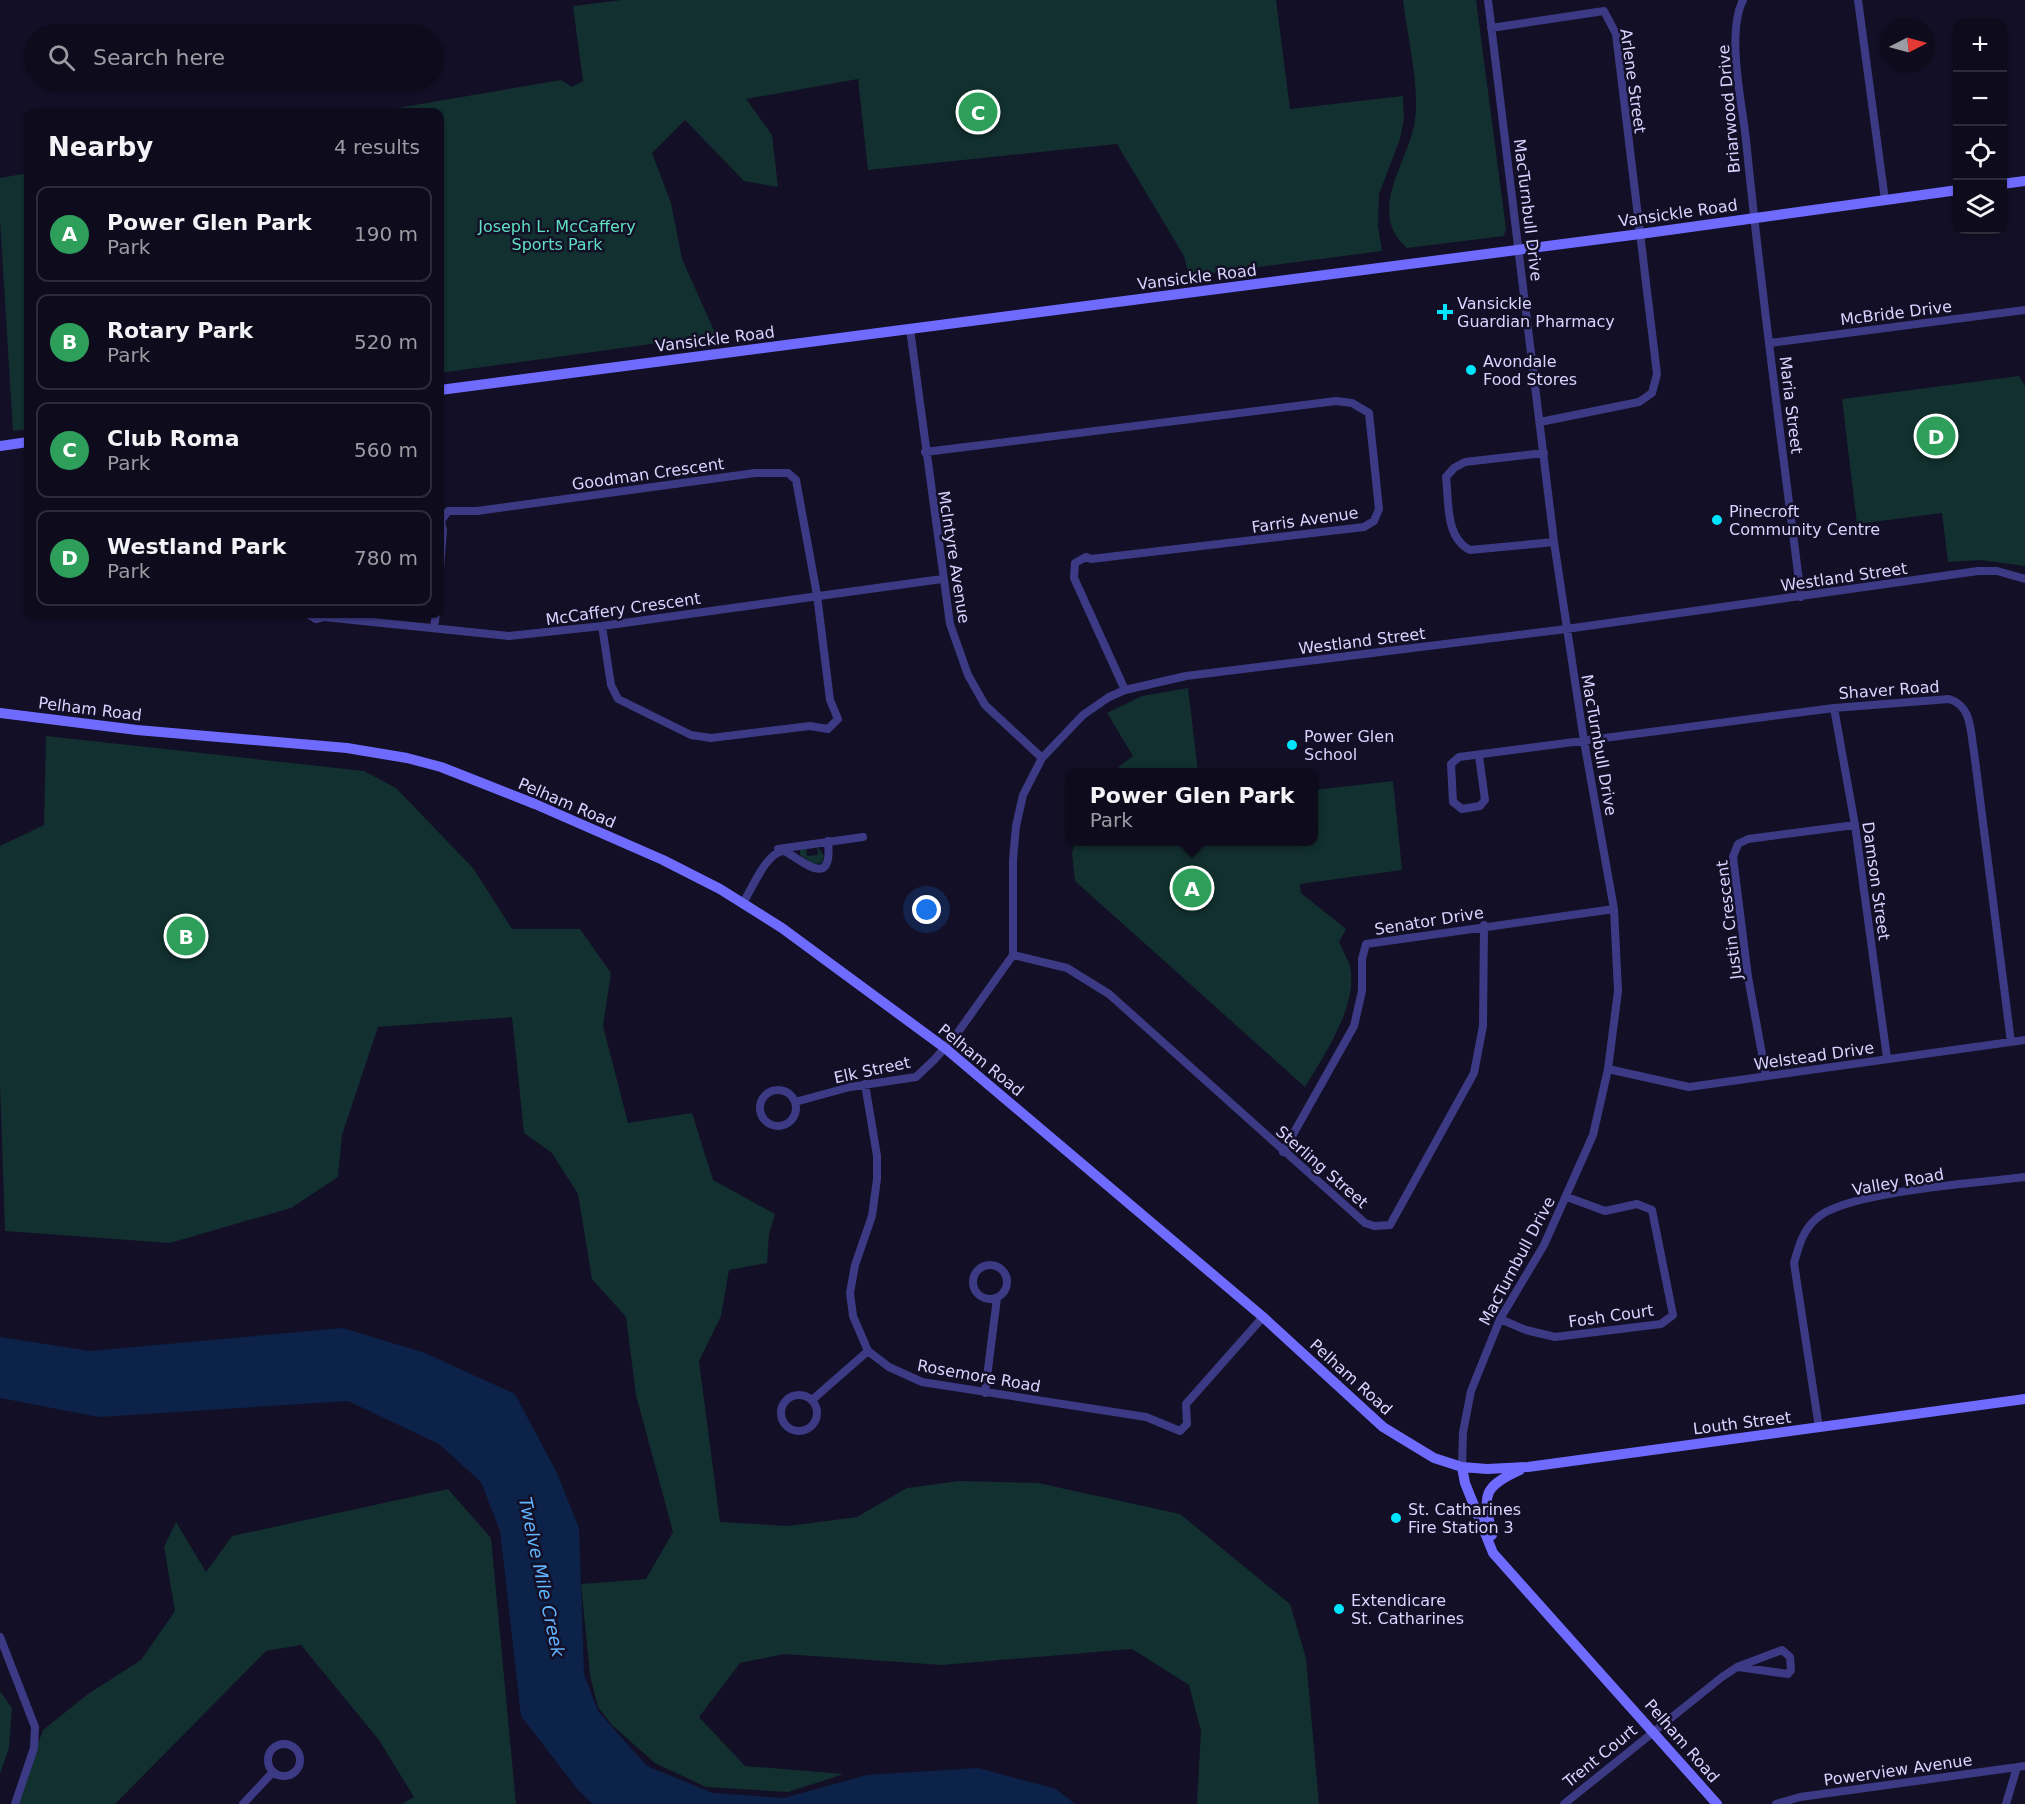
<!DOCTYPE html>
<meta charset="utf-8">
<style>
:root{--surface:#0e0b1c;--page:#1c1929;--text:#f1f3f6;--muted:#9b9ba3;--line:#2e2b3b;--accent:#0f766e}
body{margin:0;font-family:"DejaVu Sans",sans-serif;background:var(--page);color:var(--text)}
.controls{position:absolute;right:18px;top:18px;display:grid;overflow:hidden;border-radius:12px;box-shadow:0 2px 4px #0004}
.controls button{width:54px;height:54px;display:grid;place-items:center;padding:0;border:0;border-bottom:2px solid var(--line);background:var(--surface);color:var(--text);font:30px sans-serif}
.compass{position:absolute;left:1881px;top:18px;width:54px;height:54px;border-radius:50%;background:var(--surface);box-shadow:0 2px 4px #0004;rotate:84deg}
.you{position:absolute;left:927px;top:910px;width:21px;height:21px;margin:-15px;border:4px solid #fff;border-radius:50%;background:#1a73e8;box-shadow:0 0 0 9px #1a73e833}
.badge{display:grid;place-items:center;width:39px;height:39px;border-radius:50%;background:var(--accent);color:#fff;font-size:20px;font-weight:700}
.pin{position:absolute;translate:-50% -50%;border:3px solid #fff;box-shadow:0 2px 6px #0006}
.popup{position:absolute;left:1066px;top:768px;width:252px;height:78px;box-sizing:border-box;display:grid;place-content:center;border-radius:12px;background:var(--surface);filter:drop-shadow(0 2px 4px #0005);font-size:20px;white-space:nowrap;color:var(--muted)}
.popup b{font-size:22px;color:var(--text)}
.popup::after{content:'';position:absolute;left:50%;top:100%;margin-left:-12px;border:12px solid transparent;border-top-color:var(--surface)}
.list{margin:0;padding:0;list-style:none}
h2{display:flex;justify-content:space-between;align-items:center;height:78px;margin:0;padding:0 24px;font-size:26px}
h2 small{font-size:20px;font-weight:400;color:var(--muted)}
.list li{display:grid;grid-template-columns:39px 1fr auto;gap:18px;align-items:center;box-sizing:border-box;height:96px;margin:0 12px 12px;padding:0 12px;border:2px solid var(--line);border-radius:12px}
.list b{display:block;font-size:22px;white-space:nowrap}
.list p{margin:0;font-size:20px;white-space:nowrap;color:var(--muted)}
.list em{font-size:20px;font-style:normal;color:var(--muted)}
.icon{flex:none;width:33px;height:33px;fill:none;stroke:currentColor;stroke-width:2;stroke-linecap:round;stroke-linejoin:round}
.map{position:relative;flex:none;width:2025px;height:1804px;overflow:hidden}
.search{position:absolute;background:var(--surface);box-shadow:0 2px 4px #0004;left:24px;top:24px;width:420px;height:66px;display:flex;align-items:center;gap:15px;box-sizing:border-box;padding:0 21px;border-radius:33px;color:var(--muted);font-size:22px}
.panel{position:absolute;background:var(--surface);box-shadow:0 2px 4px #0004;left:24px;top:108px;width:420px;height:510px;border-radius:12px}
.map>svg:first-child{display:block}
.green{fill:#12302f}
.water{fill:#0c2248}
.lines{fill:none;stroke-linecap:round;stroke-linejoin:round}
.street{stroke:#3d3a85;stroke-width:8}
.secondary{stroke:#6f6bff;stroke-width:10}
.poi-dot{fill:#00e5ff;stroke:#130f26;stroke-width:2}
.labels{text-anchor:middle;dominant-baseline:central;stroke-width:5;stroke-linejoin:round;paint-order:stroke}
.street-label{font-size:16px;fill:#d9d4ff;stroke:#130f26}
.park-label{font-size:16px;fill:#5fe0c0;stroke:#130f26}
.poi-label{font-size:16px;fill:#d9d4ff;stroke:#130f26;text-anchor:start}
.water-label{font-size:18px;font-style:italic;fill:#62b6ff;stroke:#130f26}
</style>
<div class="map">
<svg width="2025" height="1804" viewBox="0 0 2025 1804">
<rect width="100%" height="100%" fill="#130f26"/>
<!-- green -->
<path class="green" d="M622 0H1276L1290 109 1403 96 1404 119 1400 139 1379 194 1378 226 1382 251 1189 276 1184 256 1117 144 868 170 858 79 746 99 772 135 778 187 744 181 685 120 652 153 671 203 682 259 716 335 440 373V112H374L561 80 572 87 583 81 573 6Z
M1403 0H1476L1506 229 1504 236 1407 248C1365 212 1409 162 1415 120 1420 87 1407 34 1403 0Z
M28 173V429L13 431 0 220V178Z
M2019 376 2025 386V566L1980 560 1948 562 1942 513 1857 524 1842 399Z
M1188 688 1198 772H1112L1133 756 1107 713 1142 696Z
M46 736 364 771 396 788 473 868 512 929H580L611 973 603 1026 628 1123 692 1113 713 1180 775 1214 769 1234 767 1263 729 1270 721 1316 699 1361 720 1522 788 1526 857 1517 907 1488 959 1481 1038 1483 1180 1514 1290 1604 1306 1658 1319 1804H1197L1201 1731 1189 1685 1132 1649 942 1665 784 1654 740 1663 699 1717 745 1766 844 1774 788 1792 706 1787 655 1763 612 1725 598 1707 590 1675 581 1584 646 1579 673 1532 636 1395 626 1317 592 1279 578 1194 552 1153 524 1133 512 1017 378 1027 342 1135 338 1177 291 1208 170 1243 5 1231 0 1082V846L44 825Z
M1393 781 1402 870 1300 884 1301 893 1346 929 1339 942C1342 949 1346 956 1349 963 1361 1002 1324 1055 1305 1087L1075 881 1072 853 1075 842H1314V790Z
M817 846 824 856 822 863 813 864 800 855V850L806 848 807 856 818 855Z
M448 1489 491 1538 516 1804H402L414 1797 379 1740 301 1645 266 1651 115 1804H16L43 1730 88 1694 141 1660 175 1611 164 1547 176 1522 206 1572 232 1536Z
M0 1691 12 1708 9 1748 0 1774Z"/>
<!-- water -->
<path class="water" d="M343 1328 425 1353 515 1394 557 1473 579 1528 584 1674 598 1711 647 1766 713 1793 784 1798 867 1775 978 1768 1056 1789 1075 1804H593L578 1790 521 1716 500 1531 481 1482 439 1444 348 1401 99 1417 0 1398V1337L90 1351Z"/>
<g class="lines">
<!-- street -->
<path class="street" d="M1743 0C1726 34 1742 102 1746 140 1761 292 1782 445 1801 597
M1858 0 1885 200
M1491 28 1604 11 1616 34 1657 374 1652 393 1639 402 1540 422
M910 329 950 624 968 675 985 705 1042 758
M1770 343 2025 310
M925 452 1336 401 1352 403 1369 413 1379 509 1374 521 1364 527 1091 559 1086 557 1075 563 1074 578 1125 690
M1544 453 1465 462 1454 468 1446 477C1449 501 1445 538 1470 550L1554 542
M440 570 443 530 441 521 448 511H477L755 473H788L796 480 817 595 830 700 838 719 828 729 810 726 711 738 691 735 618 699 611 685 602 626
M308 614 316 619 324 617 509 636 602 626 942 579
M434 627 436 614
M1834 708 1855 825 1887 1058
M1479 756 1485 800 1480 806 1462 809 1453 802 1451 764 1459 757 1834 708 1949 699C1972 706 1970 730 1974 752L2011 1042
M778 849 863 837
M743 903C752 889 767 850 785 851 806 864 833 888 828 841
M1013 955 1067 968 1109 994 1365 1223 1374 1226 1390 1225 1474 1073 1483 1026 1484 925
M1608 1069 1689 1087 2025 1040
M1766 1076 1748 977 1733 857 1738 844 1748 839 1855 825
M865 1084 877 1156V1179L872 1216 855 1265 850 1293 853 1316 868 1351 889 1367 922 1382 1146 1417 1180 1431 1187 1424 1186 1404 1263 1317
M760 1108a18 18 0 1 1 36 0a18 18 0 1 1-36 0Z
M795 1102 850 1087 916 1077 934 1060 956 1035 1013 955V860L1016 826 1023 795 1042 758 1083 715 1109 697 1125 690 1186 676 1566 629 1978 571H1997L2025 579
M1283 1152 1354 1026 1362 991V959L1366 944 1614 909
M973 1282a17 17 0 1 1 34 0a17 17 0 1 1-34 0Z
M1500 1319 1526 1330 1555 1337 1661 1324 1673 1315 1652 1210 1637 1204 1605 1211 1567 1197
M985 1393 997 1298
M781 1413a18 18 0 1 1 36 0a18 18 0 1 1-36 0Z
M812 1400 868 1351
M1819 1428 1794 1263C1799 1245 1803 1230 1817 1218 1847 1191 1980 1183 2025 1177
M1462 1467 1463 1432 1471 1391 1500 1319 1544 1245 1593 1135 1608 1069 1618 991 1614 909 1584 741 1554 542 1488 0
M0 1637 35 1727 34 1748 15 1804
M268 1760a16 16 0 1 1 32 0a16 16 0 1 1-32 0Z
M243 1804 273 1772
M1564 1804 1722 1677 1737 1667 1782 1650 1790 1657 1791 1670 1788 1674 1738 1667
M1776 1804 1800 1797 2025 1766
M2006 1804 2017 1767"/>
<!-- secondary -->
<path class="secondary" d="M2002 184 2025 181
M440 390 1640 234 1958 190
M0 446 28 442
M0 713 137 730 347 748 407 758 441 767 535 804 663 860 720 889 782 928 945 1048 1263 1317 1383 1427 1434 1458 1462 1467 1487 1469 1528 1467 2025 1399
M1462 1467 1465 1483 1493 1553 1717 1804
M1492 1535C1484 1496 1480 1488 1520 1470"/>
</g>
<!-- markers -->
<g class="poi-dot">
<path d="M1442 303h6v6h6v6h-6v6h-6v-6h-6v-6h6z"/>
<circle cx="1471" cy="370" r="6"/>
<circle cx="1717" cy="520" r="6"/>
<circle cx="1292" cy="745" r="6"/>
<circle cx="1396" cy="1518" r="6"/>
<circle cx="1339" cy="1609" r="6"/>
</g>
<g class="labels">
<!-- street labels -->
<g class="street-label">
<text transform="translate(1633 81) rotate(82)">Arlene Street</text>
<text transform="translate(1729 109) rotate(-95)">Briarwood Drive</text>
<text transform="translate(1528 210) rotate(83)">MacTurnbull Drive</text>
<text transform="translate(1678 213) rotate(-8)">Vansickle Road</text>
<text transform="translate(1197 277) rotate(-7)">Vansickle Road</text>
<text transform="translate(1896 313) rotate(-7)">McBride Drive</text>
<text transform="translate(715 339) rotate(-7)">Vansickle Road</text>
<text transform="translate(1791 405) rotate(83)">Maria Street</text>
<text transform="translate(648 474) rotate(-8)">Goodman Crescent</text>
<text transform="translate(1305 520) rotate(-8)">Farris Avenue</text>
<text transform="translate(954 557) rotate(81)">McIntyre Avenue</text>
<text transform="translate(1844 577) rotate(-8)">Westland Street</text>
<text transform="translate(623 609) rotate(-8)">McCaffery Crescent</text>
<text transform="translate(1362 641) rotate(-7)">Westland Street</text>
<text transform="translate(1889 690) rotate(-4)">Shaver Road</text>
<text transform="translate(90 709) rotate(7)">Pelham Road</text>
<text transform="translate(1599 745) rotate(80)">MacTurnbull Drive</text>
<text transform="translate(567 803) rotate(23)">Pelham Road</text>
<text transform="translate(1876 881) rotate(82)">Damson Street</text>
<text transform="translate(1729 920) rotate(-97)">Justin Crescent</text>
<text transform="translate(1429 921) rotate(-9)">Senator Drive</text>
<text transform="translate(1814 1056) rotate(-8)">Welstead Drive</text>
<text transform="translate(981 1060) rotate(39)">Pelham Road</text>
<text transform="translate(872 1070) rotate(-12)">Elk Street</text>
<text transform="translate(1322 1167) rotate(41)">Sterling Street</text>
<text transform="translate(1898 1182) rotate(-10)">Valley Road</text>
<text transform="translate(1517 1261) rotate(-62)">MacTurnbull Drive</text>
<text transform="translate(1611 1316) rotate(-8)">Fosh Court</text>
<text transform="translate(979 1376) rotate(10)">Rosemore Road</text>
<text transform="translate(1351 1377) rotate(42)">Pelham Road</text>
<text transform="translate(1742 1423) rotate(-7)">Louth Street</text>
<text transform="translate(1682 1741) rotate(49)">Pelham Road</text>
<text transform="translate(1600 1756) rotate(-39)">Trent Court</text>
<text transform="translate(1898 1770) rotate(-8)">Powerview Avenue</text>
</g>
<!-- park labels -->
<g class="park-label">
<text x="557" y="226">Joseph L. McCaffery<tspan x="557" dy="18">Sports Park</tspan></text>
</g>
<!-- poi labels -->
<g class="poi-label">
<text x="1457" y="303">Vansickle<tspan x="1457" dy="18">Guardian Pharmacy</tspan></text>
<text x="1483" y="361">Avondale<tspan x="1483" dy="18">Food Stores</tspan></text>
<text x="1729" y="511">Pinecroft<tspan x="1729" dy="18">Community Centre</tspan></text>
<text x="1304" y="736">Power Glen<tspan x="1304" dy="18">School</tspan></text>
<text x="1408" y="1509">St. Catharines<tspan x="1408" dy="18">Fire Station 3</tspan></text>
<text x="1351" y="1600">Extendicare<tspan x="1351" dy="18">St. Catharines</tspan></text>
</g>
<!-- water labels -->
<g class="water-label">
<text transform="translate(542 1577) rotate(78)">Twelve Mile Creek</text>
</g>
</g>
</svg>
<div class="controls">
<button>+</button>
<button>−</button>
<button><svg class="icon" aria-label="locate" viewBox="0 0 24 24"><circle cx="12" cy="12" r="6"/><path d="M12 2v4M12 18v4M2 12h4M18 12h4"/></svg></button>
<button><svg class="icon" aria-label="layers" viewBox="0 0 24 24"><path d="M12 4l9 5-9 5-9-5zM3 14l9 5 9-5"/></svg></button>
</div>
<svg class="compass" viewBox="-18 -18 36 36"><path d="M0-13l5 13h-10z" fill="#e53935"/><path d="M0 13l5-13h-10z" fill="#9b9ba3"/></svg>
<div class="you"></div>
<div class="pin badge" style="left:1192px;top:888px;background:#2e9e5b">A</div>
<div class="popup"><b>Power Glen Park</b>Park</div>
<div class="pin badge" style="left:186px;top:936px;background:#2e9e5b">B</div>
<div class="pin badge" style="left:978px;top:112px;background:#2e9e5b">C</div>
<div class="pin badge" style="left:1936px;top:436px;background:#2e9e5b">D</div>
<div class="search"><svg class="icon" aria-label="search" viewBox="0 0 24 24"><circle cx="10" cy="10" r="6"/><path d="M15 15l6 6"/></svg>Search here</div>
<section class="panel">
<h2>Nearby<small>4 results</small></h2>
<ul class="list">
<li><span class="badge" style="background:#2e9e5b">A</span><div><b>Power Glen Park</b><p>Park</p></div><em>190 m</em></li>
<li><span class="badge" style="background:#2e9e5b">B</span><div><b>Rotary Park</b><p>Park</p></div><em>520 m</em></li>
<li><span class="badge" style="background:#2e9e5b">C</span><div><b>Club Roma</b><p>Park</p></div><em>560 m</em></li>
<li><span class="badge" style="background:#2e9e5b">D</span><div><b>Westland Park</b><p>Park</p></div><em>780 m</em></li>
</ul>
</section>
</div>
